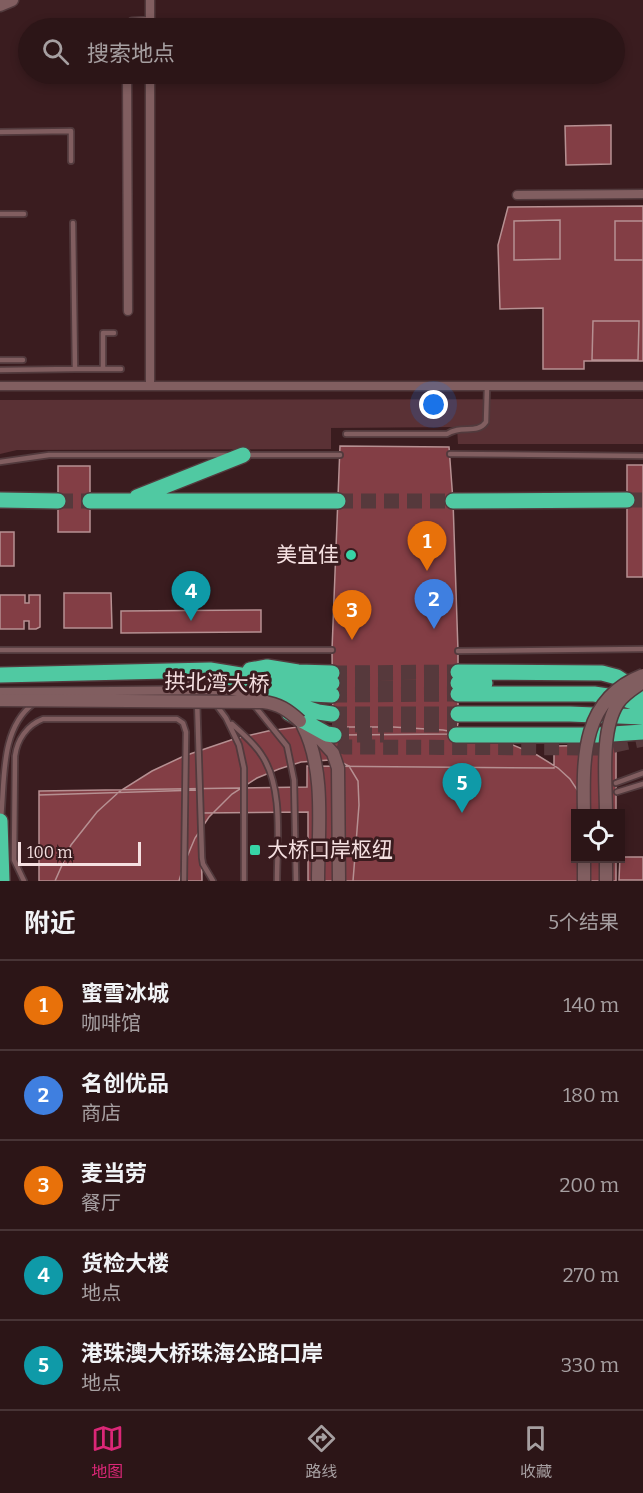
<!DOCTYPE html>
<html lang="zh">
<meta charset="utf-8">
<style>
:root{--surface:#2c1517;--page:#341e20;--text:#f1f3f6;--muted:#a69fa1;--line:#483436;--accent:#db2777}
body{margin:0;font-family:Bitter,"Noto Sans SC",serif;background:var(--page);color:var(--text)}
.controls{position:absolute;right:18px;bottom:18px;display:grid;overflow:hidden;border-radius:0px;box-shadow:0 3px 9px #0003}
.controls button{width:54px;height:54px;display:grid;place-items:center;padding:0;border:0;border-bottom:2px solid var(--line);background:var(--surface);color:var(--text);font:30px sans-serif}
.scale{position:absolute;left:18px;bottom:15px;width:123px;box-sizing:border-box;padding-left:6px;border:3px solid #f5e0e1;border-top:0;font-size:16px;line-height:21px;white-space:nowrap;color:#f5e0e1;-webkit-text-stroke:4px #3a1c1f;paint-order:stroke}
.you{position:absolute;left:434px;top:405px;width:21px;height:21px;margin:-15px;border:4px solid #fff;border-radius:50%;background:#1a73e8;box-shadow:0 0 0 9px #1a73e833}
.badge{display:grid;place-items:center;width:39px;height:39px;border-radius:50%;background:var(--accent);color:#fff;font-size:20px;font-weight:700}
.pin{position:absolute;translate:-50% -50px;filter:drop-shadow(0 2px 3px #0008)}
.pin::after{content:'';position:absolute;top:32px;width:21px;height:18px;background:inherit;clip-path:polygon(0 0,100% 0,50% 100%)}
.list{margin:0;padding:0;list-style:none}
h2{display:flex;justify-content:space-between;align-items:center;height:78px;margin:0;padding:0 24px;font-size:26px}
h2 small{font-size:20px;font-weight:400;color:var(--muted)}
.list li{display:grid;grid-template-columns:39px 1fr auto;gap:18px;align-items:center;box-sizing:border-box;height:90px;padding:0 24px;border-top:2px solid var(--line)}
.list b{display:block;font-size:22px;white-space:nowrap}
.list p{margin:0;font-size:20px;white-space:nowrap;color:var(--muted)}
.list em{font-size:20px;font-style:normal;color:var(--muted)}
.icon{flex:none;width:33px;height:33px;fill:none;stroke:currentColor;stroke-width:2;stroke-linecap:round;stroke-linejoin:round}
.map{position:relative;flex:none;width:643px;height:881px;overflow:hidden}
.search{position:absolute;background:var(--surface);box-shadow:0 3px 9px #0003;left:18px;right:18px;top:18px;height:66px;display:flex;align-items:center;gap:15px;box-sizing:border-box;padding:0 21px;border-radius:33px;color:var(--muted);font-size:22px}
.sheet{height:528px;background:var(--surface)}
nav{display:flex;justify-content:space-around;align-items:center;box-sizing:border-box;height:84px;border-top:2px solid var(--line);background:var(--surface);font-size:16px;color:var(--muted)}
nav a{display:grid;justify-items:center;gap:3px}
nav .on{color:var(--accent)}
.map>svg:first-child{display:block}
.green{fill:#5a3135}
.building{fill:#833e45;stroke:#b69092;stroke-width:1.5}
.lines{fill:none;stroke-linecap:round;stroke-linejoin:round}
.highway-tunnel{stroke:#56393c;stroke-width:15;stroke-dasharray:15 8;stroke-linecap:butt}
.lane-casing{stroke:#523a3d;stroke-width:8}
.street-casing{stroke:#523a3d;stroke-width:11}
.secondary-casing{stroke:#523a3d;stroke-width:15}
.highway-casing{stroke:#523a3d;stroke-width:18}
.lane{stroke:#815e60;stroke-width:4.5}
.street{stroke:#815e60;stroke-width:8}
.secondary{stroke:#815e60;stroke-width:12}
.highway{stroke:#50c9a2;stroke-width:15}
.street-bridge-casing{stroke:#523a3d;stroke-width:11;stroke-linecap:butt}
.secondary-bridge-casing{stroke:#523a3d;stroke-width:15;stroke-linecap:butt}
.street-bridge{stroke:#815e60;stroke-width:8}
.secondary-bridge{stroke:#815e60;stroke-width:12}
.poi-dot{fill:#37d4a6;stroke:#3a1c1f;stroke-width:2}
.labels{text-anchor:middle;dominant-baseline:central;stroke-width:6;stroke-linejoin:round;paint-order:stroke}
.poi-label{font-size:21px;fill:#f5e0e1;stroke:#3a1c1f;text-anchor:end}
.street-label{font-size:21px;fill:#f5e0e1;stroke:#3a1c1f}
</style>
<div class="map">
<svg width="643" height="881" viewBox="0 0 643 881">
<rect width="100%" height="100%" fill="#3a1c1f"/>
<!-- green -->
<path class="green" d="M643 399V444H458L457 427 331 428V449L17 450 0 454V400Z"/>
<!-- building -->
<path class="building" d="M611 125V164L566 165 565 126Z
M643 206V361H584V369H543V308L500 309 498 245 508 207Z
M560 220V259L514 260V221Z
M615 221H643V260H615Z
M593 321H639L638 360H592Z
M340 446 449 447 453 501 458 651V723L457 728 450 734 342 735H337L333 730 332 650Z
M627 465H643V577H627Z
M58 466H90V532H58Z
M0 532H14V566H0Z
M64 593H111L112 628H64Z
M0 595H25V603H29V595H40V627L36 629H29V621H24V629H0Z
M261 610V632L121 633V611Z
M298 727H393L443 730 503 741 537 755 558 768 570 779 580 794 588 814H576V858H602L605 881H353L359 805 358 781 349 766 343 763 330 760 301 762 279 769 257 778 232 794 209 817 195 838 184 864 179 881H55L71 845 97 812 120 791 152 771 184 756 234 739 268 731Z
M616 745V814H576V858H616V881H308V812L201 813 202 881H39V791L307 787V766L554 768V746Z
M199 790 202 881H39V795Z
M620 857H643V880H619Z"/>
<g class="lines">
<!-- highway-tunnel -->
<path class="highway-tunnel" d="M627 500H643
M58 501H90
M338 501H453
M332 673 458 672
M332 683H458
M332 695 458 694
M332 714H458
M332 725H457
M319 732 331 743 345 747 600 748 643 739
M334 735H384"/>
<defs>
<path id="lane" d="M0 132 71 131V161
M0 214H24
M0 360H23
M75 369H103V333H114
M103 369H121
M0 370 75 369 73 223
M346 434H447C461 424 477 435 486 422L487 387
M450 454 643 456
M245 455H340
M0 462 49 455H228
M0 650H332
M458 651 643 649
M176 677 190 681 206 691 226 718 239 745 244 768V881
M185 682 194 690 197 699 202 858 203 864 213 881
M253 704 287 746 294 780 296 881
M232 724C242 733 254 743 261 754 284 787 277 842 277 881
M616 783 643 773
M617 792 643 784
M1 818C5 780 0 729 33 704
M24 881 14 860 15 756C17 740 27 725 43 719H177L183 723 186 732 184 881"/>
<path id="street" d="M127 28 132 22 150 21
M150 28V0
M127 74 128 311
M150 74V386
M517 195 643 194
M0 386H643"/>
<path id="secondary" d="M0 5 12 0
M303 726C326 770 318 832 318 881
M311 729 333 753 338 768 339 881
M584 858V881
M606 858V881"/>
<path id="highway" d="M137 497 243 455
M0 500 58 501
M90 501H338
M453 501 627 500
M250 670 267 667 298 672 332 673
M458 672 602 673 617 677 643 694
M0 675 210 670 253 677 290 693 332 695
M273 675 296 683H332
M214 678 318 712 332 714
M458 683H485
M458 694H594L621 698 643 705
M289 713 327 734 334 735
M458 714H570L643 717
M456 735H597L643 732
M0 821 2 881"/>
</defs>
<!-- lane casing -->
<use href="#lane" class="lane-casing"/>
<!-- street casing -->
<use href="#street" class="street-casing"/>
<!-- secondary casing -->
<use href="#secondary" class="secondary-casing"/>
<!-- highway casing -->
<use href="#highway" class="highway-casing"/>
<!-- lane -->
<use href="#lane" class="lane"/>
<!-- street -->
<use href="#street" class="street"/>
<!-- secondary -->
<use href="#secondary" class="secondary"/>
<!-- highway -->
<use href="#highway" class="highway"/>
<defs>
<path id="street-bridge" d="M0 692 225 690 250 694 265 699"/>
<path id="secondary-bridge" d="M0 700 263 702C279 704 288 710 300 721
M584 814C583 758 581 699 643 675
M606 814C606 782 600 730 618 703 624 694 634 688 643 682"/>
</defs>
<!-- street-bridge casing -->
<use href="#street-bridge" class="street-bridge-casing"/>
<!-- secondary-bridge casing -->
<use href="#secondary-bridge" class="secondary-bridge-casing"/>
<!-- street-bridge -->
<use href="#street-bridge" class="street-bridge"/>
<!-- secondary-bridge -->
<use href="#secondary-bridge" class="secondary-bridge"/>
</g>
<!-- markers -->
<g class="poi-dot">
<circle cx="351" cy="555" r="6"/>
<rect x="249" y="844" width="12" height="12" rx="3"/>
</g>
<g class="labels">
<!-- poi labels -->
<g class="poi-label">
<text x="339" y="555">美宜佳</text>
<text x="267" y="850" text-anchor="start">大桥口岸枢纽</text>
</g>
<!-- street labels -->
<g class="street-label">
<text transform="translate(217 683) rotate(2)">拱北湾大桥</text>
</g>
</g>
</svg>
<div class="controls">
<button><svg class="icon" aria-label="locate" viewBox="0 0 24 24"><circle cx="12" cy="12" r="6"/><path d="M12 2v4M12 18v4M2 12h4M18 12h4"/></svg></button>
</div>
<div class="scale">100 m</div>
<div class="you"></div>
<div class="pin badge" style="left:427px;top:571px;background:#e8710a">1</div>
<div class="pin badge" style="left:434px;top:629px;background:#3f7fe0">2</div>
<div class="pin badge" style="left:352px;top:640px;background:#e8710a">3</div>
<div class="pin badge" style="left:191px;top:621px;background:#0f9aa8">4</div>
<div class="pin badge" style="left:462px;top:813px;background:#0f9aa8">5</div>
<div class="search"><svg class="icon" aria-label="search" viewBox="0 0 24 24"><circle cx="10" cy="10" r="6"/><path d="M15 15l6 6"/></svg>搜索地点</div>
</div>
<section class="sheet">
<h2>附近<small>5个结果</small></h2>
<ul class="list">
<li><span class="badge" style="background:#e8710a">1</span><div><b>蜜雪冰城</b><p>咖啡馆</p></div><em>140 m</em></li>
<li><span class="badge" style="background:#3f7fe0">2</span><div><b>名创优品</b><p>商店</p></div><em>180 m</em></li>
<li><span class="badge" style="background:#e8710a">3</span><div><b>麦当劳</b><p>餐厅</p></div><em>200 m</em></li>
<li><span class="badge" style="background:#0f9aa8">4</span><div><b>货检大楼</b><p>地点</p></div><em>270 m</em></li>
<li><span class="badge" style="background:#0f9aa8">5</span><div><b>港珠澳大桥珠海公路口岸</b><p>地点</p></div><em>330 m</em></li>
</ul>
</section>
<nav>
<a class="on"><svg class="icon" aria-label="map" viewBox="0 0 24 24"><path d="M3 6l6-2 6 2 6-2v14l-6 2-6-2-6 2zM9 4v14M15 6v14"/></svg>地图</a>
<a><svg class="icon" aria-label="directions" viewBox="0 0 24 24"><path d="M12 3l9 9-9 9-9-9zM9 14v-3h6M13 9l2 2-2 2"/></svg>路线</a>
<a><svg class="icon" aria-label="saved" viewBox="0 0 24 24"><path d="M7 4h10v16l-5-4-5 4z"/></svg>收藏</a>
</nav>
